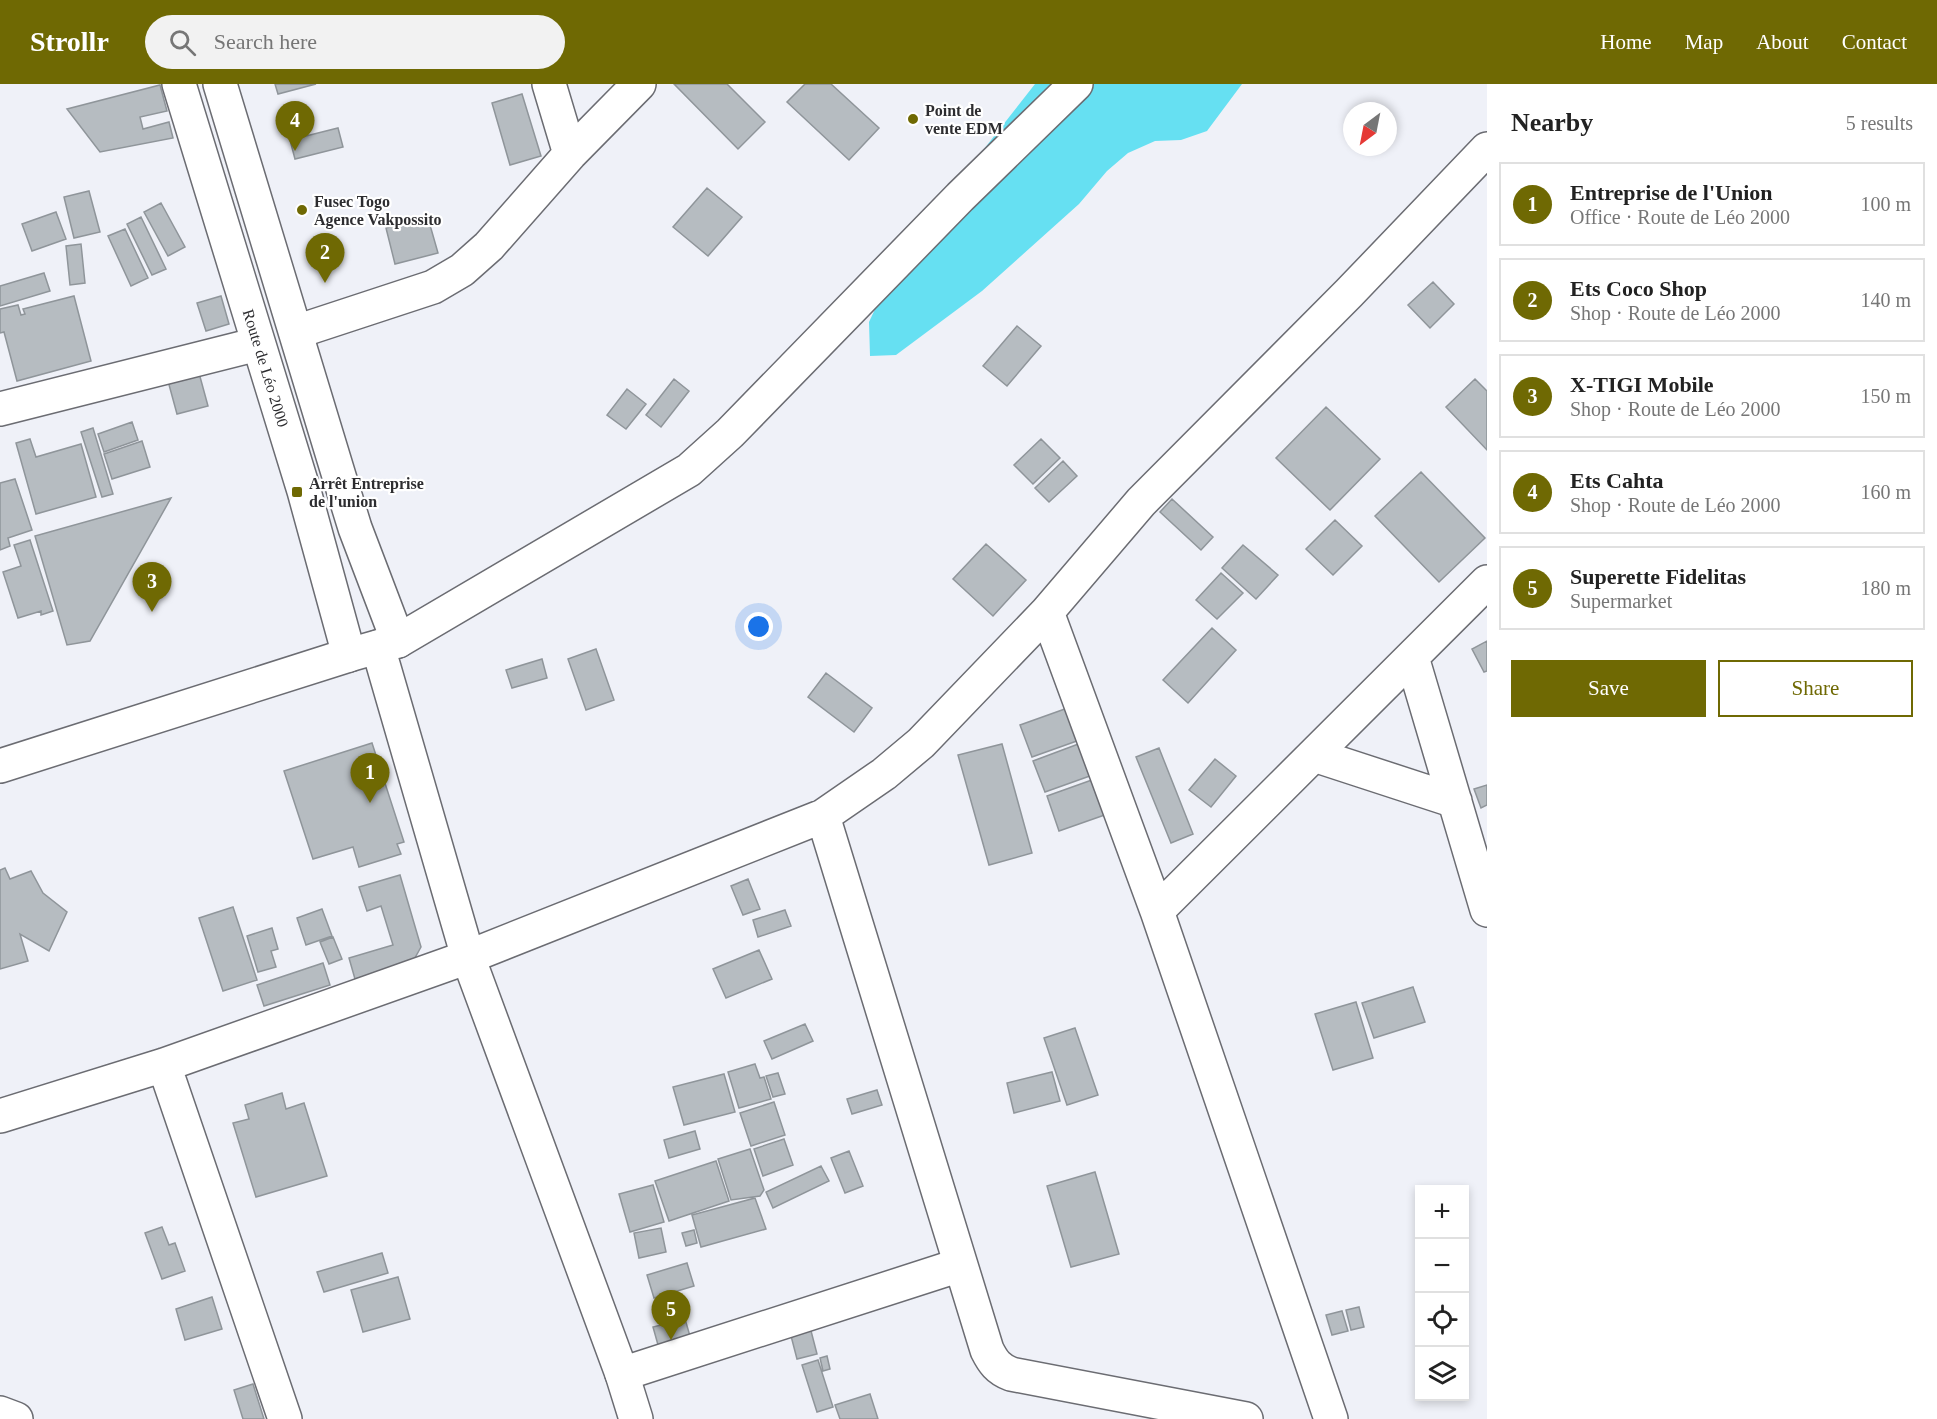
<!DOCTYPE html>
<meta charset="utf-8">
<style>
:root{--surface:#fff;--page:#f2f2f2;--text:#222;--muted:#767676;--line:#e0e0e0;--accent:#6f6903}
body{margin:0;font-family:Georgia,serif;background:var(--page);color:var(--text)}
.controls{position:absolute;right:18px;bottom:18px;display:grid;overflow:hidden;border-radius:0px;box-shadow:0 3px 9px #0003}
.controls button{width:54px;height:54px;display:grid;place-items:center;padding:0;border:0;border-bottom:2px solid var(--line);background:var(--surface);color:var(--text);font:30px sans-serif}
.compass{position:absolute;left:1343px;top:18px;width:54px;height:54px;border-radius:50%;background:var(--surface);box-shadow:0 3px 9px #0003;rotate:212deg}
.you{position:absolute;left:759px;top:543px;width:21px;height:21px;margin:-15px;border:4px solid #fff;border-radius:50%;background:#1a73e8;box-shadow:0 0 0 9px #1a73e833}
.badge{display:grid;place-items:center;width:39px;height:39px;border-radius:50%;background:var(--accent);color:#fff;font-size:20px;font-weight:700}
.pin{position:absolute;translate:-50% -50px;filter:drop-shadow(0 2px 3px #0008)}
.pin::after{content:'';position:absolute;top:32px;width:21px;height:18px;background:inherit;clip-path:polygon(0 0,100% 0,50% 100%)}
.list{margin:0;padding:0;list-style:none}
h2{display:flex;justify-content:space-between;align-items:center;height:78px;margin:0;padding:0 24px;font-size:26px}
h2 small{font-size:20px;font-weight:400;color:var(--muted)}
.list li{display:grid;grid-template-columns:39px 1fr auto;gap:18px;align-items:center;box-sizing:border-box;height:84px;margin:0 12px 12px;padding:0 12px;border:2px solid var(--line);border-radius:0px}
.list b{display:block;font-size:22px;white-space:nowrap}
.list p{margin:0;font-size:20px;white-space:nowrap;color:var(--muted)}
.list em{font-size:20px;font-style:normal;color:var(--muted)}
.actions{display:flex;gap:12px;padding:18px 24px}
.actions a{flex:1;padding:14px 0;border:2px solid var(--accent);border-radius:0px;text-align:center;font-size:21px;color:var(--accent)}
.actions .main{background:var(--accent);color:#fff}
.icon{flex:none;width:33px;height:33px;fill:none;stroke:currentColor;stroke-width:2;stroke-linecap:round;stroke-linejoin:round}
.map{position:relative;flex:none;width:1487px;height:1335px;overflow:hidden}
header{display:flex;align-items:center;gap:36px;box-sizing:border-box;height:84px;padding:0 30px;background:var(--accent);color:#fff}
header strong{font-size:28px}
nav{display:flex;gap:33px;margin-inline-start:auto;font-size:21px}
.search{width:420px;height:54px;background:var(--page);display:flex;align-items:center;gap:15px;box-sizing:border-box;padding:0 21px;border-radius:33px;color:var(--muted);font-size:22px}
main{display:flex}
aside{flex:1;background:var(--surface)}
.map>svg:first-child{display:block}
.water{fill:#66e0f2}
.building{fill:#b6bcc1;stroke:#8f959a;stroke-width:1.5}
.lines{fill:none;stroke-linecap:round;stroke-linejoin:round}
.street-casing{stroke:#6b6c72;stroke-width:36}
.secondary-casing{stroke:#6b6c72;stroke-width:36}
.street{stroke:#fff;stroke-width:33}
.secondary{stroke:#fff;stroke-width:33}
.poi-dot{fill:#6f6903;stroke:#fff;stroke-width:2}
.labels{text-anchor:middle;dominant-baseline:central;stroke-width:4.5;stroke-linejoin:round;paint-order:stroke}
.poi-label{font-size:16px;font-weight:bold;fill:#2d2d30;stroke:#fff;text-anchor:start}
.street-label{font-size:16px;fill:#2d2d30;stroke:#fff}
</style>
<header>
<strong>Strollr</strong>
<div class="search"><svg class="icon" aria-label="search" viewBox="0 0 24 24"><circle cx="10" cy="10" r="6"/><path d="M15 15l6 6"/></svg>Search here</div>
<nav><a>Home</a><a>Map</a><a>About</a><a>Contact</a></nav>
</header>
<main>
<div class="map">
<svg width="1487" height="1335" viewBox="0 0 1487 1335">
<rect width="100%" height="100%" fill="#eff1f8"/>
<!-- water -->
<path class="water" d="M1035 0H1242L1207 47 1181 56 1155 57 1128 69 1107 87 1079 120 982 207 896 271 870 272 869 238 900 172Z"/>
<!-- building -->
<path class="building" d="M275 0H316L278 10Z
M674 0H727L765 38 738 65Z
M805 0H831L879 44 849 76 787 18Z
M160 1 167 27 140 33 143 45 169 38 173 54 100 68 67 25Z
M522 10 541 72 510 81 492 19Z
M338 44 343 63 295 75 290 56Z
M707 104 742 133 708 172 673 143Z
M89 107 100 148 74 154 64 113Z
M161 119 185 163 168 172 144 128Z
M56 128 66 155 32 167 22 140Z
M141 133 166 185 152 191 127 140Z
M428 134 438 169 395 180 386 144Z
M125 145 148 194 131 202 108 152Z
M81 160 85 199 70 201 66 162Z
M44 189 50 207 0 222V202Z
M1433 198 1454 220 1430 244 1408 221Z
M74 212 91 277 17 297 4 248 0 249V225L18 221 21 231 25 230 23 225Z
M221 212 229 240 206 247 197 219Z
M1017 242 1041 262 1007 302 983 282Z
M199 289 208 322 177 330 168 297Z
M674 295 689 307 661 343 646 331Z
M1475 295 1487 307V366L1446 323Z
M627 305 646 320 626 345 607 331Z
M1326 323 1380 375 1330 426 1276 374Z
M132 338 138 356 104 368 98 350Z
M93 344 113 410 102 413 81 348Z
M30 355 36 373 81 360 96 413 36 430 16 359Z
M1041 355 1060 374 1033 400 1014 381Z
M142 357 150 383 112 395 104 370Z
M1063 377 1077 392 1049 418 1035 404Z
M1421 388 1485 454 1439 498 1375 432Z
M15 395 32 446 8 454 10 462 0 466V399Z
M171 414 90 557 67 561 35 452Z
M1172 415 1213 453 1201 466 1160 428Z
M1335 436 1362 462 1333 491 1306 465Z
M30 456 53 527 41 531V527L18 534 3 488 21 482 14 461Z
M986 460 1026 496 993 532 953 495Z
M1243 461 1278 491 1256 515 1222 484Z
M1221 489 1243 509 1217 535 1196 516Z
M1212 544 1236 566 1188 619 1163 596Z
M1487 557V587L1484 588 1472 565Z
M596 565 614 616 586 626 568 575Z
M542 575 547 594 512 604 506 586Z
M826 589 872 624 854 648 808 613Z
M1076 621 1088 653 1032 673 1020 641Z
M1089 656 1101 688 1045 708 1033 677Z
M372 659 404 758 397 760 401 770 359 783 353 763 313 775 284 687Z
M1002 660 1032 769 989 781 958 671Z
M1159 664 1193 750 1171 759 1136 673Z
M1215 675 1236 692 1211 723 1189 706Z
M1103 692 1116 727 1059 747 1047 712Z
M1487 701V721L1481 724 1474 705Z
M5 784 10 795 31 787 43 809 67 828 49 867 20 850 28 877 0 885V786Z
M400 791 421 863 412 879 355 895 349 874 393 861 381 822 367 827 359 803Z
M748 795 760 825 743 831 731 802Z
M233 823 257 896 223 907 199 834Z
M322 825 332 852 306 861 297 834Z
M785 826 791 842 758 853 753 836Z
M272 844 278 865 271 867 276 883 258 888 247 852Z
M333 853 342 875 329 880 320 858Z
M759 866 772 895 726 914 713 885Z
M323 879 330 901 264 922 257 901Z
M1413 903 1425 938 1374 954 1362 919Z
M1356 918 1373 974 1333 986 1315 930Z
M805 940 813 957 772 975 764 957Z
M1075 944 1098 1011 1067 1021 1044 954Z
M755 980 760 994 764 993 771 1015 739 1024 728 988Z
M1052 988 1060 1017 1014 1029 1007 999Z
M778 989 785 1010 773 1013 766 992Z
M724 990 735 1028 684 1041 673 1003Z
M877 1006 882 1021 852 1030 847 1015Z
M282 1009 286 1025 304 1019 327 1092 256 1113 233 1039 249 1035 245 1021Z
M774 1018 785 1051 751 1062 740 1029Z
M695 1047 700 1065 669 1074 664 1056Z
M784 1055 793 1081 763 1092 754 1065Z
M750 1065 764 1106 760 1112 731 1116 718 1075Z
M849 1067 863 1102 845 1109 831 1074Z
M716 1077 729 1117 669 1137 655 1097Z
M821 1082 829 1097 773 1124 766 1108Z
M1095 1088 1119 1170 1071 1183 1047 1102Z
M653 1101 664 1138 630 1148 619 1110Z
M755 1114 766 1145 701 1163 692 1131Z
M162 1143 169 1161 175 1159 185 1187 162 1195 145 1149Z
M661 1144 666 1168 639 1174 634 1149Z
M694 1146 697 1159 686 1162 682 1149Z
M382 1169 388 1189 324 1208 317 1188Z
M687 1179 694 1202 654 1214 647 1191Z
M398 1193 410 1235 363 1248 351 1206Z
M212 1213 222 1245 185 1256 176 1225Z
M1359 1223 1364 1243 1351 1246 1346 1226Z
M1342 1227 1348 1247 1332 1251 1326 1231Z
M685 1235 692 1259 660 1268 653 1243Z
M810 1243 817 1270 797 1275 790 1248Z
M827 1272 830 1285 823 1287 820 1274Z
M818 1276 833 1323 817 1328 802 1281Z
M253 1300 264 1335H243L234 1306Z
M870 1310 878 1335H840L835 1321Z"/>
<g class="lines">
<defs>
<path id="street" d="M549 0 570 70
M296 248 433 203 462 186 489 162 570 70 639 0
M0 325 258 260
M1047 528 1157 827 1331 1335
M1412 573 1487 826
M1314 671 1455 717
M823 732 987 1266C993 1278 998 1285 1011 1290L1246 1335
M1157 827 1487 498
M164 981 285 1335
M0 1032 164 981 468 873 823 732 884 690 921 659 1047 528 1141 418 1349 209 1487 65
M622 1290 960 1181
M0 1329 16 1335"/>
<g id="secondary">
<path id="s1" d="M179 0 304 407 349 571"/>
<path d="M220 0 339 392 355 444 398 557"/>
<path d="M378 563 468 873 622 1290 636 1335"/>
<path d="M0 682 349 571 398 557 689 386 730 349 960 113 1076 0"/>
</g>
</defs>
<!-- street casing -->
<use href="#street" class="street-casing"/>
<!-- secondary casing -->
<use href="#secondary" class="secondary-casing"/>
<!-- street -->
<use href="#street" class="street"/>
<!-- secondary -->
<use href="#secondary" class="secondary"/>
</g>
<!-- markers -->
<g class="poi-dot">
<circle cx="913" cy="35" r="6"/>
<circle cx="302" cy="126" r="6"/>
<rect x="291" y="402" width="12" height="12" rx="3"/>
</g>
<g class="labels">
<!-- poi labels -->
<g class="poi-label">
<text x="925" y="26">Point de<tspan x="925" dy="18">vente EDM</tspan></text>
<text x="314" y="117">Fusec Togo<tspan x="314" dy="18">Agence Vakpossito</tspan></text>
<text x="309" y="399">Arrêt Entreprise<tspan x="309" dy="18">de l'union</tspan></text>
</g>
<!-- street labels -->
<g class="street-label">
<text stroke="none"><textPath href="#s1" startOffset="297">Route de Léo 2000</textPath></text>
</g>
</g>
</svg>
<div class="controls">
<button>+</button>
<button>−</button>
<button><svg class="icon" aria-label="locate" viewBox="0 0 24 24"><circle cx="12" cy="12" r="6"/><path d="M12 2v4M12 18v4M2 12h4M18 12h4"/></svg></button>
<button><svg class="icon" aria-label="layers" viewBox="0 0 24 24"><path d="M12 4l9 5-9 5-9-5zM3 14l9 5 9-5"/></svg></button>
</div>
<svg class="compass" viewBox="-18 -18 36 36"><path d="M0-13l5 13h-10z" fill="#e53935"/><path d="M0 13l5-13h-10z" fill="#767676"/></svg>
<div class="you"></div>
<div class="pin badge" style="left:370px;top:719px">1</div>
<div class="pin badge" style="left:325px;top:199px">2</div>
<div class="pin badge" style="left:152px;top:528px">3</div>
<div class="pin badge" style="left:295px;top:67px">4</div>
<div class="pin badge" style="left:671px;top:1256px">5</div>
</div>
<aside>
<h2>Nearby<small>5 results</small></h2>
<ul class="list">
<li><span class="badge">1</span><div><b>Entreprise de l'Union</b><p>Office · Route de Léo 2000</p></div><em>100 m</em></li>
<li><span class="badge">2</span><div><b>Ets Coco Shop</b><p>Shop · Route de Léo 2000</p></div><em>140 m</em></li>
<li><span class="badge">3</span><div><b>X-TIGI Mobile</b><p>Shop · Route de Léo 2000</p></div><em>150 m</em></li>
<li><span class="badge">4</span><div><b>Ets Cahta</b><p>Shop · Route de Léo 2000</p></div><em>160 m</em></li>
<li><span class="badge">5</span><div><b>Superette Fidelitas</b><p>Supermarket</p></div><em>180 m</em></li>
</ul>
<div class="actions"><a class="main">Save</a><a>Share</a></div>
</aside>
</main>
